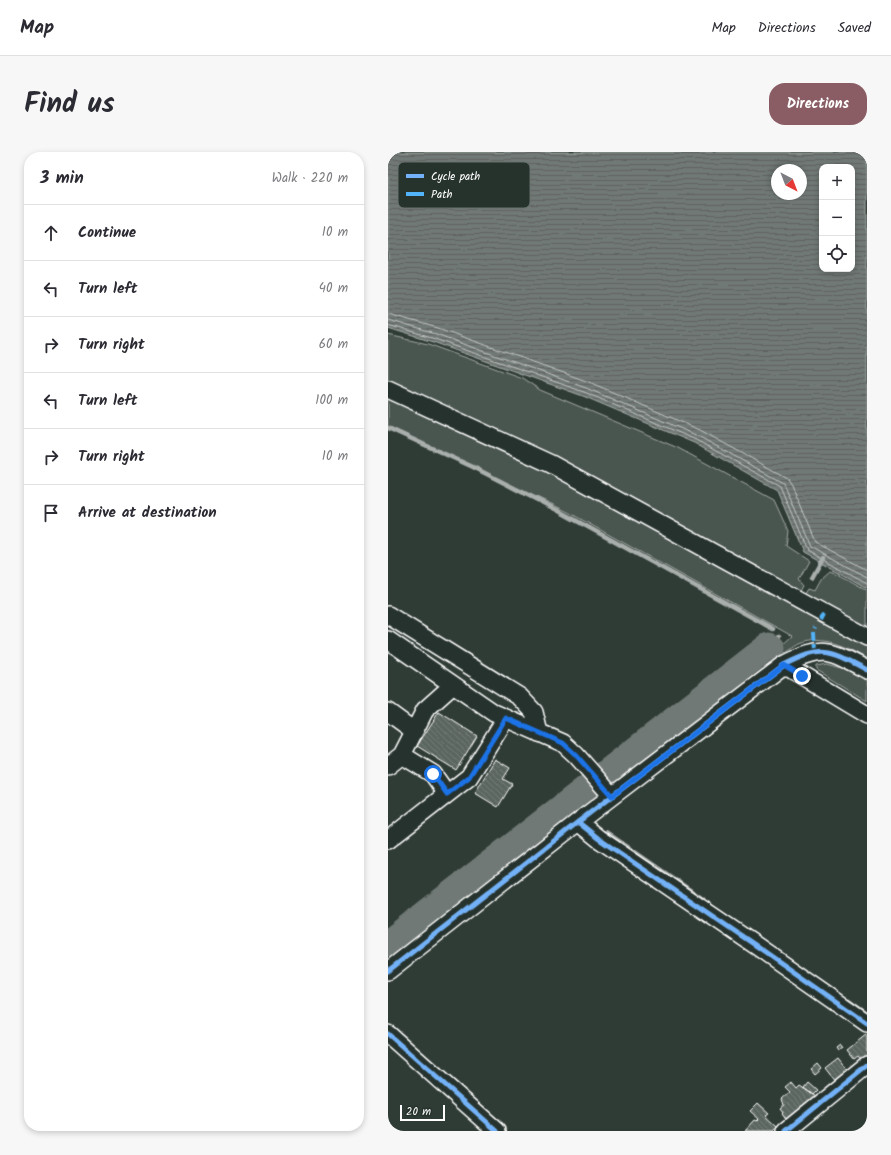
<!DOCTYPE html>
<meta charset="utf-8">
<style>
:root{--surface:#fff;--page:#f7f7f7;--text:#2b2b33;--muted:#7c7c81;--line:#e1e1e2;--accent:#8a5d65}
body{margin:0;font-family:Kalam,sans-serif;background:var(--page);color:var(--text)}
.controls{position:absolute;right:12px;top:12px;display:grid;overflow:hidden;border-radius:8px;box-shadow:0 2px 6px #0003}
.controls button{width:36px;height:36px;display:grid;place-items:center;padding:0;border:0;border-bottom:1px solid var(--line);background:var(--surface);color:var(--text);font:20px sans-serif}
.compass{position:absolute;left:383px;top:12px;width:36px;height:36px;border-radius:50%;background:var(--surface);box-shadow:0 2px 6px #0003;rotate:138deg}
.scale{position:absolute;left:12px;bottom:10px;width:45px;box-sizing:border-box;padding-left:4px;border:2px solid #fff;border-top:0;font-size:11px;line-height:14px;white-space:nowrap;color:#fff;-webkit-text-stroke:3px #26332d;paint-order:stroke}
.stop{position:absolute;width:12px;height:12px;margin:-9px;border:3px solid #1a73e8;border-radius:50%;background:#fff}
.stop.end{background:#1a73e8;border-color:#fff;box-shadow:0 1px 4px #0008}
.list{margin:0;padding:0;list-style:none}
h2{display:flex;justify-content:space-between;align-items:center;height:52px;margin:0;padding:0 16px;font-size:17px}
h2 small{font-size:13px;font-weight:400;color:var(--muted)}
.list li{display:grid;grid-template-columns:26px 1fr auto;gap:12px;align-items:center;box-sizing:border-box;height:56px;padding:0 16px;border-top:1px solid var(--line)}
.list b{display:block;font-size:15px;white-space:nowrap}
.list em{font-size:13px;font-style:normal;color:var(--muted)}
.icon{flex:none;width:22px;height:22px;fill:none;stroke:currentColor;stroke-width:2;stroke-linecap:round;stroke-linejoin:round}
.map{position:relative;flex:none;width:479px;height:979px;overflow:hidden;border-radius:16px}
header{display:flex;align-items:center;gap:24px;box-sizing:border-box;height:56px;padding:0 20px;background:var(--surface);border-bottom:1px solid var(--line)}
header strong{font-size:19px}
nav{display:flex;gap:22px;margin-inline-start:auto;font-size:14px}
.intro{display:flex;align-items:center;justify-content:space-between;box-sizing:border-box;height:96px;padding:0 24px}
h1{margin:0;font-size:28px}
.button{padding:10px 18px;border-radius:16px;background:var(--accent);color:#fff;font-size:14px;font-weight:700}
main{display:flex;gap:24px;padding:0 24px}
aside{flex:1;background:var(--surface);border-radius:16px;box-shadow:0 2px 6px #0003}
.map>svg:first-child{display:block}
.green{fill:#4a544f;stroke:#a4aaa7}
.water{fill:url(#water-rules);stroke:#a9afac;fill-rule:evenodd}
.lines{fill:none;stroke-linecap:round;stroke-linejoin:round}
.shore{stroke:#c6c9c8;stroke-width:1}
.stream{stroke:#a9afac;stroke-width:4.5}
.river{stroke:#707975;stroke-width:27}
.building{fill:url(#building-back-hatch);stroke:#fff}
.minor-casing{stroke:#fff;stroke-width:20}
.minor{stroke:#26332d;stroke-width:17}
.quiet{stroke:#52b3f8;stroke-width:4;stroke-dasharray:8 4;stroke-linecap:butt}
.cycleway-casing{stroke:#26332d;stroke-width:8}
.cycleway{stroke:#73b2f8;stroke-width:5}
.route{stroke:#1a73e8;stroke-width:5}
.key{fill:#26332d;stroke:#67706c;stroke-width:1}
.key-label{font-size:11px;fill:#fff}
</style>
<header>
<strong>Map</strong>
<nav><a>Map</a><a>Directions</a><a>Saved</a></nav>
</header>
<div class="intro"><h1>Find us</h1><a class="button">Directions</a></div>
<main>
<aside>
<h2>3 min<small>Walk · 220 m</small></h2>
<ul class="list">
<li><svg class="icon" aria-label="ahead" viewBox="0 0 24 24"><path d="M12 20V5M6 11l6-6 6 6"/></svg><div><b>Continue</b></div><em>10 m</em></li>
<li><svg class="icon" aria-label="left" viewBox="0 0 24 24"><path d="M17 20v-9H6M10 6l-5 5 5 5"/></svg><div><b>Turn left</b></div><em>40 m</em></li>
<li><svg class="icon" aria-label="right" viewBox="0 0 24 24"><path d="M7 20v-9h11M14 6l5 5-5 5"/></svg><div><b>Turn right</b></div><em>60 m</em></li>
<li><svg class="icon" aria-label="left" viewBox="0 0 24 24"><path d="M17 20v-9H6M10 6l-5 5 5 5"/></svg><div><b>Turn left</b></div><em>100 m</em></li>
<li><svg class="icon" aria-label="right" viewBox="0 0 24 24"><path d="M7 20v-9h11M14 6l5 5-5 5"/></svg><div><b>Turn right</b></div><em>10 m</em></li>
<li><svg class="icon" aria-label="arrive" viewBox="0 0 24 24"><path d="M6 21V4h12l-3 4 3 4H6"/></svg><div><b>Arrive at destination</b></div></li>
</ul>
</aside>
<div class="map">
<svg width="479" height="979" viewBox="0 0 479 979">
<defs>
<pattern id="water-rules" width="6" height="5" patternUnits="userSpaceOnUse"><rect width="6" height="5" fill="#707975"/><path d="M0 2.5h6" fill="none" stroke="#5e6260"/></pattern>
<pattern id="building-back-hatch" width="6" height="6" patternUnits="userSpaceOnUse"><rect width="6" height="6" fill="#5b6661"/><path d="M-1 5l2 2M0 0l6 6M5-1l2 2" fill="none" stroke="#747d79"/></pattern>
</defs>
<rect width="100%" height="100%" fill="#2f3b35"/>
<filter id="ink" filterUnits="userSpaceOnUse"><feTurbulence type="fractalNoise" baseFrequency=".025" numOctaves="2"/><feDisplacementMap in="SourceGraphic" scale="8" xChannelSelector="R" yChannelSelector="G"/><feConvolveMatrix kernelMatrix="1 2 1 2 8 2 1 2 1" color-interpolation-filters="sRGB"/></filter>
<g filter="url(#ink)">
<!-- green -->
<path class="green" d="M0 183 40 192 134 226 152 238 290 296 386 348 400 379 398 394 421 409 411 427 416 433 411 442 0 231Z
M0 243C165 314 321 405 479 491V507C459 495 435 482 411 492 407 494 402 498 398 501L391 496 404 484 180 360 0 274Z
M442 419 448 421 479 438V478L416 444 421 436 427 438 433 427Z
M439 512 461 518 479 525V549L428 518V514Z"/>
<!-- water -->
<path class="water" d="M0 0H479V436L415 400 389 338 306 291 195 244 45 190 0 176ZM434 15H464V117H434ZM389 18H413V42H389Z"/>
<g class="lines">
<!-- shore -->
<path class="shore" d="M0 162 50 176 201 230 312 278 399 326 403 332 427 390 479 418
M0 168 48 182 198 236 310 284 395 331 422 394 479 425
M0 173 47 187 196 240 308 288 392 334 419 398 479 431"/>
<!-- stream -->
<path class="stream" d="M0 276 85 315 169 358 385 477
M424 425 435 405
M387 497 384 496 391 484
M179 652 184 656
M218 680 315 747
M461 848 479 861"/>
<!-- river -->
<path class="river" d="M0 791 381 494 384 496"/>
</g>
<!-- building -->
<path class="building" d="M51 560 89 584 68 618 29 594Z
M107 607 122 616 115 627 124 632 110 655 87 641Z
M479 882V907L475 910 470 904 466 907 459 898Z
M452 893 454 896 450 899 448 896Z
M450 906 461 920 448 930 437 916Z
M430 911 434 916 427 922 423 917Z
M403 930 408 936 411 933 427 944 399 968 394 961 395 960 392 956 396 953 394 947 402 940 397 935Z
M419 930 428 938 424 942 415 935Z
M370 951 381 961 378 963 390 974 386 979H357L367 968 369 969 371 967 362 959Z"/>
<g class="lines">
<defs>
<path id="minor" d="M0 237 163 312 479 485
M0 463 132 545 146 560 151 581
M0 488 106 561 175 591 188 603 224 644
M396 513 479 563
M0 560 26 579
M14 603 45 622 59 642
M0 614 14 603 37 558 65 533
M190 670 211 687 370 795 479 871
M0 688 81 625 118 566
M0 819 190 670 396 513C435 493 442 498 479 518
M0 882 109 979
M398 979 479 913"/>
</defs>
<!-- minor casing -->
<use href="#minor" class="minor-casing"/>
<!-- minor -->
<use href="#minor" class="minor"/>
<!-- quiet -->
<path class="quiet" d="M433 468 436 462
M427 501 426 481 428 476"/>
<defs>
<path id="cycleway" d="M190 670 211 687 370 795 479 871
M0 819 190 670 396 513C435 493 442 498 479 518
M0 882 109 979
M398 979 479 913"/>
</defs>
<!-- cycleway casing -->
<use href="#cycleway" class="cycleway-casing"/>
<!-- cycleway -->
<use href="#cycleway" class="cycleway"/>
</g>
</g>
<g class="lines" filter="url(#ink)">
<!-- route -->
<path class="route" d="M45 622 59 642 81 625 118 566 175 591 188 603 224 644 396 513 414 524"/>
</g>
<!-- legend -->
<rect x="10" y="10" width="132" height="46" rx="6" class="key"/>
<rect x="18" y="22" width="18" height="4" fill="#73b2f8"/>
<rect x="18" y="40" width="18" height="4" fill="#52b3f8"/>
<g class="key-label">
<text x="43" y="28">Cycle path</text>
<text x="43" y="46">Path</text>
</g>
</svg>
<div class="controls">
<button>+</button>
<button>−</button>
<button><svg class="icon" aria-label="locate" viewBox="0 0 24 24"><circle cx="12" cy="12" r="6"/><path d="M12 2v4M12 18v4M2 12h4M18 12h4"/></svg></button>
</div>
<svg class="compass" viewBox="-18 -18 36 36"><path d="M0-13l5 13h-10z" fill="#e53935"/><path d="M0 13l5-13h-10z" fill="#7c7c81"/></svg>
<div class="scale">20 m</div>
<div class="stop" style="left:45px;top:622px"></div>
<div class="stop end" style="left:414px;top:524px"></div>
</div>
</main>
